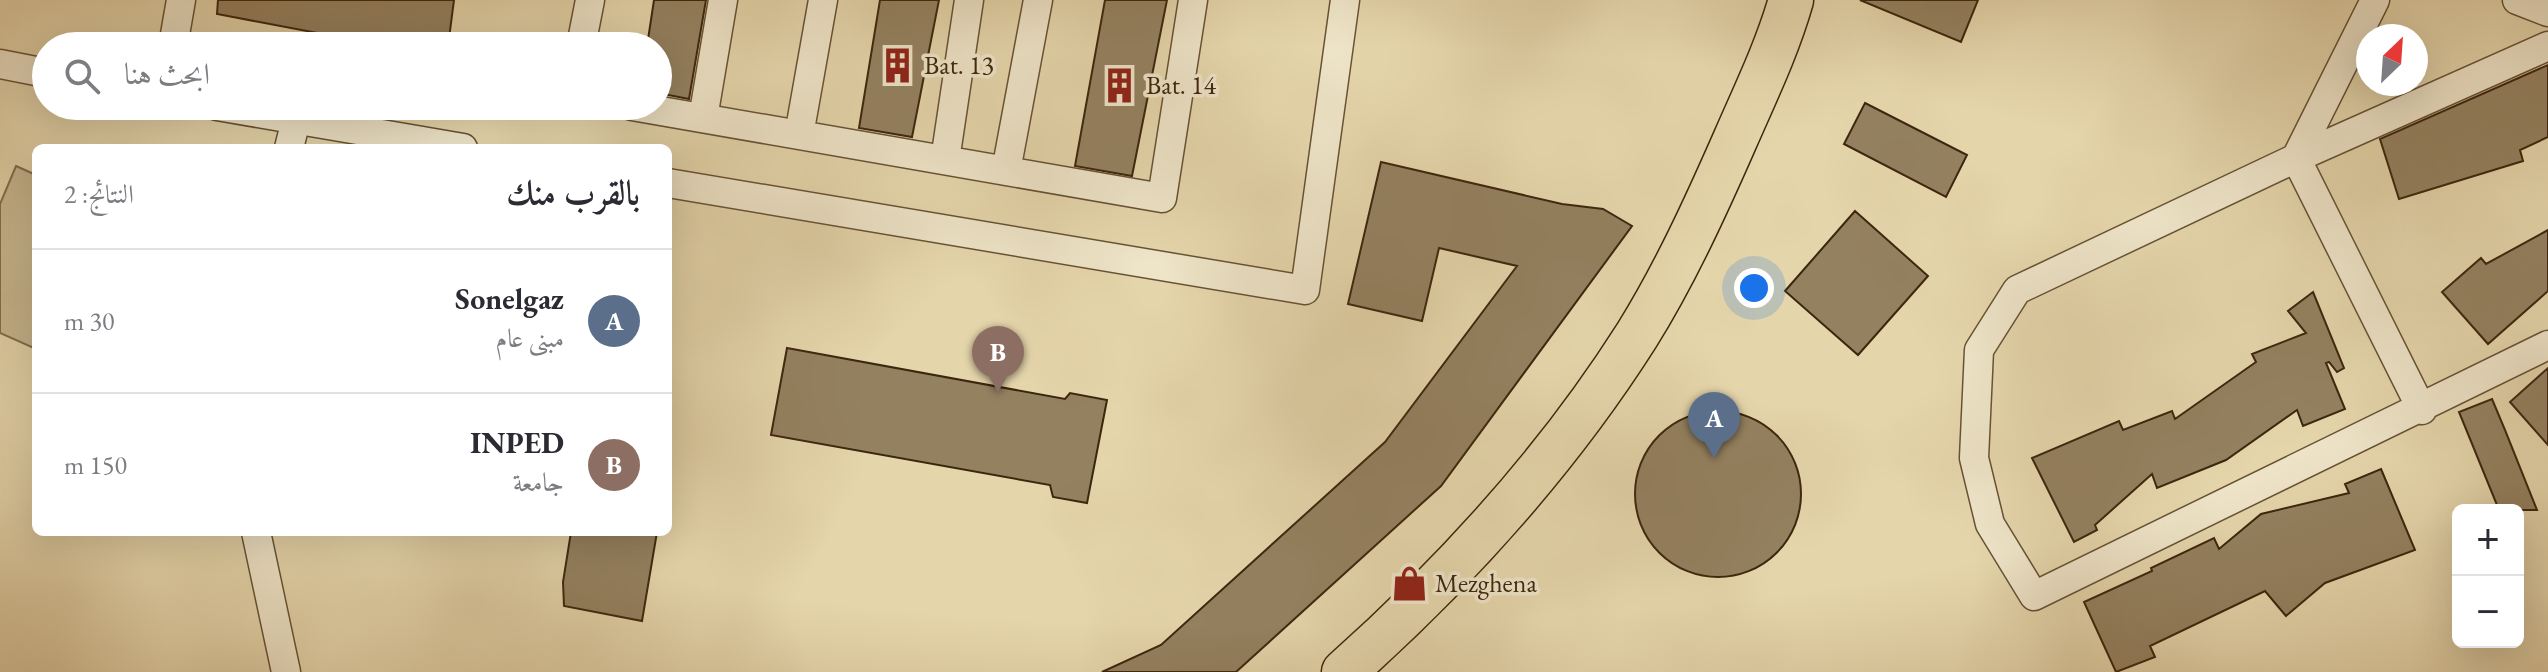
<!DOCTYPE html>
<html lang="ar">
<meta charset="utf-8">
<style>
:root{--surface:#fff;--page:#f2f2f3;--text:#2b2b33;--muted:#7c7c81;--line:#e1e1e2;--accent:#8f2418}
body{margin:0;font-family:"EB Garamond",Amiri,serif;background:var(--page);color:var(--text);direction:rtl}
.controls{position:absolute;right:24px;bottom:24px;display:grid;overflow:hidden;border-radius:12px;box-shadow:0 8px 32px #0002}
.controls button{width:72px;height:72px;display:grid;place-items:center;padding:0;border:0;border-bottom:2px solid var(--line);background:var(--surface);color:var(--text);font:40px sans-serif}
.compass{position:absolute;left:2356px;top:24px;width:72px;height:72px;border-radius:50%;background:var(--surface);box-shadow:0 8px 32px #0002;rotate:25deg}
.you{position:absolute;left:1754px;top:288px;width:28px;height:28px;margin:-20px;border:6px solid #fff;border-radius:50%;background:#1a73e8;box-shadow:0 0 0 12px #1a73e833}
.badge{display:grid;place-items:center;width:52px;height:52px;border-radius:50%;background:var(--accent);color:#fff;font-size:26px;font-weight:700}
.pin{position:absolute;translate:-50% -66px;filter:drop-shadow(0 2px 4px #0008)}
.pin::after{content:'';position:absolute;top:42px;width:28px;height:24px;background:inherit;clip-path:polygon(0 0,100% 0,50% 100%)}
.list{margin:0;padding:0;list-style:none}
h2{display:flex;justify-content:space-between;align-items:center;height:104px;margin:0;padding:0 32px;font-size:34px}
h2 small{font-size:26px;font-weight:400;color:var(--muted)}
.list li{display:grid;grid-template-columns:52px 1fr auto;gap:24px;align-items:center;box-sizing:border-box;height:144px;padding:0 32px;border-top:2px solid var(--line)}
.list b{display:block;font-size:30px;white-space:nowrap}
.list p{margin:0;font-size:26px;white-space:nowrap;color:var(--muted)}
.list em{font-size:26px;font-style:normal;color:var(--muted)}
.icon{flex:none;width:44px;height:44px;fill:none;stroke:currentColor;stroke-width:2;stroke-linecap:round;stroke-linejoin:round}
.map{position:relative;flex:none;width:2548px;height:672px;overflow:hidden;direction:ltr}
.search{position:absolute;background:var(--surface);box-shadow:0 8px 32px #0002;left:32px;top:32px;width:640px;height:88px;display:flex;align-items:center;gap:20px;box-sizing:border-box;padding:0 28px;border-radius:44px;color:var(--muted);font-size:30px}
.panel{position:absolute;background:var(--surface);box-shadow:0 8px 32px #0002;left:32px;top:144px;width:640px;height:392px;border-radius:12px;direction:rtl}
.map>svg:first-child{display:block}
.garden{fill:#c8b790;stroke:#826e4f;stroke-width:2}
.building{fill:#948160;stroke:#3d260e;stroke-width:2}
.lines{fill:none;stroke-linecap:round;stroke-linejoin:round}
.street-casing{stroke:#675235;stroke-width:31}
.primary-casing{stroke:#3d260e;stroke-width:47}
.street{stroke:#eee4c8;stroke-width:28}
.primary{stroke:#e5d5ab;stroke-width:44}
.labels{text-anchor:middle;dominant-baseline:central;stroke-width:7;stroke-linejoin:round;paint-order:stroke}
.poi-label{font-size:26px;fill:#3d260e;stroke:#eee4c8;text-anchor:start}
</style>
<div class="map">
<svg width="2548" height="672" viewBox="0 0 2548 672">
<rect width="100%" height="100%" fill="#e5d5ab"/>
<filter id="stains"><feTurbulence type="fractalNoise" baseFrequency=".0025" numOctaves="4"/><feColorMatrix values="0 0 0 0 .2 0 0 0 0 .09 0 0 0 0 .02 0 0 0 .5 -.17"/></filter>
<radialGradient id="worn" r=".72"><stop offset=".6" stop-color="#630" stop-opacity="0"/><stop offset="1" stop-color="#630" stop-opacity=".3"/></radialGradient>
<!-- garden -->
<path class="garden" d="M16 166 36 175V349L0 333V204Z"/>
<!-- building -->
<path class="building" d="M218 0H454L448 46H386L217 14Z
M654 0H706L689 99 658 93V46H647Z
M880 0H939L912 137 859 128Z
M1105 0H1167L1132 176 1075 166Z
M1860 0H1978L1961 42Z
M2548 65V137L2520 150 2523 161 2399 199 2380 139Z
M1865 103 1967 155 1946 197 1844 144Z
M1381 162 1562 204 1603 209 1632 226 1441 486 1236 672H1102L1161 645 1385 442 1517 266 1439 248 1422 321 1348 304Z
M1855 211 1928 276 1858 355 1785 291Z
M2548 230V291L2488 344 2442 292 2481 258 2486 264Z
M2313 292 2344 368 2337 372 2329 362 2326 363 2345 409 2303 426 2297 410 2226 460 2157 488 2152 474 2095 525 2097 530 2074 542 2032 458 2119 421 2123 430 2172 411 2175 419 2256 362 2252 354 2306 333 2288 311Z
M787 348 1065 399 1070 393 1107 400 1087 503 1053 497 1050 485 771 435Z
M2548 368V445L2510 402Z
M2492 399 2505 430 2537 510H2499L2459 412Z
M1635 494a83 83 0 1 1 166 0a83 83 0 1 1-166 0Z
M2381 469 2415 550 2325 583 2286 616 2265 591 2150 646 2155 657 2116 672 2084 602 2152 571 2151 568 2214 538 2219 549 2261 514 2349 493 2345 484Z
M571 532H657L642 621 564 606 563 582Z"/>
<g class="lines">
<defs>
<path id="street" d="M2375 0 2296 158 2422 410
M2517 0 2548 12
M173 46 181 0
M581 46 590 0
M2548 46 2296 158 2017 290 1979 350 1974 458 1990 524 2034 596 2548 345
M0 64 46 73
M217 106 463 148
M632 106 1162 198 1193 0
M703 118 723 0
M799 135 823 0
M289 148 296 120
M945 160 969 0
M1006 171 1038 0
M668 183 1305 290 1345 0
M256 532 286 672"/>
<path id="primary" d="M1344 672C1455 573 1557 461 1637 335 1675 274 1706 206 1735 140 1755 94 1777 49 1791 0"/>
</defs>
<!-- street casing -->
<use href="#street" class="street-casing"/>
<!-- primary casing -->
<use href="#primary" class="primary-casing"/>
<!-- street -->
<use href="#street" class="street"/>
<!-- primary -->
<use href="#primary" class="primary"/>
</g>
<!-- icons -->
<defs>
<symbol id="building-bare" viewBox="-9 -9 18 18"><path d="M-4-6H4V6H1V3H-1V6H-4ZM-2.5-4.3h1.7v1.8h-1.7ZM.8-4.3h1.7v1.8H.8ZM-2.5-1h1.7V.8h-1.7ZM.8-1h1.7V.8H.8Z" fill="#8f2418" stroke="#eee4c8" stroke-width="2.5" paint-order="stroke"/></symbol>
<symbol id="shop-bare" viewBox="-9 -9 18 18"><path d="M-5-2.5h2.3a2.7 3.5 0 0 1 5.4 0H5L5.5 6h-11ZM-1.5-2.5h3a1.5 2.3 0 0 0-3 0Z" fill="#8f2418" stroke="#eee4c8" stroke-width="2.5" paint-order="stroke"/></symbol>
</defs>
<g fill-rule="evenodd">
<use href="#building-bare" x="872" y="40" width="51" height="51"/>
<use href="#building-bare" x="1094" y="60" width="51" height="51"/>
<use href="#shop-bare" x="1384" y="558" width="51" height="51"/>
</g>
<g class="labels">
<!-- poi labels -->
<g class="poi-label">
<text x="924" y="65">Bat. 13</text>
<text x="1146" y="85">Bat. 14</text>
<text x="1435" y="583">Mezghena</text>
</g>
</g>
<rect width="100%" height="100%" filter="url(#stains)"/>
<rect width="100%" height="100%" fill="url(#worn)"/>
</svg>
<div class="controls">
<button>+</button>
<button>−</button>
</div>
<svg class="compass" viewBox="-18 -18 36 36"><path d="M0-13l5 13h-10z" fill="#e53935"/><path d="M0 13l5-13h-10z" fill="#7c7c81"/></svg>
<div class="you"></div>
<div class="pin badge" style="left:1714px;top:458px;background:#5c6f8a">A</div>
<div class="pin badge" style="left:998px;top:392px;background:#8d6e63">B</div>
<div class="search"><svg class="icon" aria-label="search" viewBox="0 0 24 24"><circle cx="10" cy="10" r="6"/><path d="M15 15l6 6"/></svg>ابحث هنا</div>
<section class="panel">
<h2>بالقرب منك<small>النتائج: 2</small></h2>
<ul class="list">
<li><span class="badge" style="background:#5c6f8a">A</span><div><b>Sonelgaz</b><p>مبنى عام</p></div><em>30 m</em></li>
<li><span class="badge" style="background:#8d6e63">B</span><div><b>INPED</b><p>جامعة</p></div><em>150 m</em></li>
</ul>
</section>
</div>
